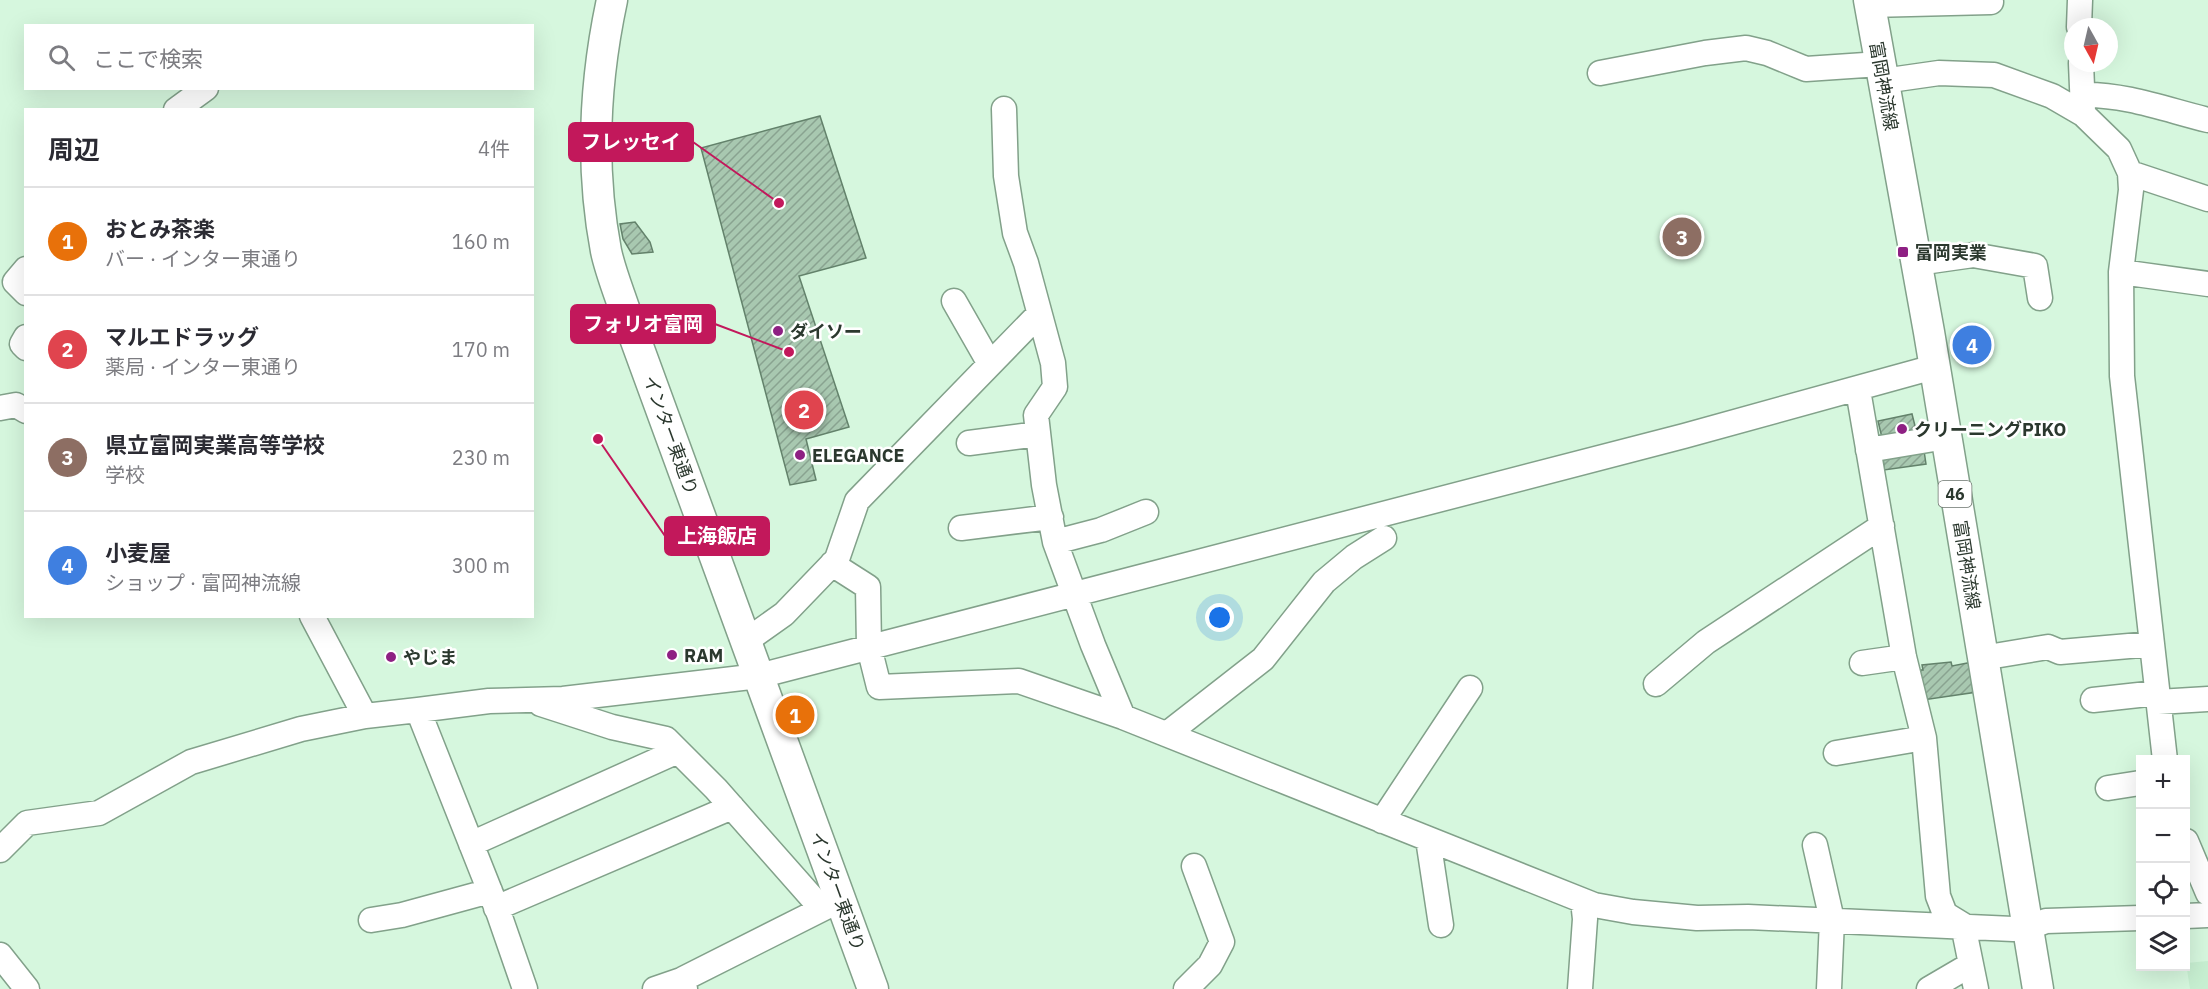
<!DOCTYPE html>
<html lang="ja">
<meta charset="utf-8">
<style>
:root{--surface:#fff;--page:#f7f7f7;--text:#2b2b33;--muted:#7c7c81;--line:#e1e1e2;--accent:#ea580c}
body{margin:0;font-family:"IBM Plex Sans","Noto Sans JP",sans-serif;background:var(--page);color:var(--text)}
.controls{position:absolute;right:18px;bottom:18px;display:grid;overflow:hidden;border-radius:0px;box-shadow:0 6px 24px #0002}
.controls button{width:54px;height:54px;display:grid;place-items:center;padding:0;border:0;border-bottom:2px solid var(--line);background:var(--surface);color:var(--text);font:30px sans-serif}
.compass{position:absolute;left:2064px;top:18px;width:54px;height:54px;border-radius:50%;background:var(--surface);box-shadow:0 6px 24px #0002;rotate:172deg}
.you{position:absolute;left:1220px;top:618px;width:21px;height:21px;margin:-15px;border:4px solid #fff;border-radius:50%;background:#1a73e8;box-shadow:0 0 0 9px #1a73e833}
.badge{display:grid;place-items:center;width:39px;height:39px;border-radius:50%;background:var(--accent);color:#fff;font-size:20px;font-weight:700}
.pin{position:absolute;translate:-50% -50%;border:3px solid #fff;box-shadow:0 2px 6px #0006}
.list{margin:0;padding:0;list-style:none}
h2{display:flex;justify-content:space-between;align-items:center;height:78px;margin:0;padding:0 24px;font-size:26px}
h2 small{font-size:20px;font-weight:400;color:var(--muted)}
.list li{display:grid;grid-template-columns:39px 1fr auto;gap:18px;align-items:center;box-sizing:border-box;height:108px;padding:0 24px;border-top:2px solid var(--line)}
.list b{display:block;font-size:22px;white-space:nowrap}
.list p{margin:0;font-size:20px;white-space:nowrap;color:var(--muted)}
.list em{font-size:20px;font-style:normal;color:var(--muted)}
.icon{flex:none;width:33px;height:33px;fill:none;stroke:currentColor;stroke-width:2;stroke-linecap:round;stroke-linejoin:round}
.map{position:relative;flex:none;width:2208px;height:989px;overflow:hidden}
.search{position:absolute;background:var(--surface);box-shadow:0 6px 24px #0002;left:24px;top:24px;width:510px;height:66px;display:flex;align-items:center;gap:15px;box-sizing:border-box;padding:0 21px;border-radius:0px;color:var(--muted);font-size:22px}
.panel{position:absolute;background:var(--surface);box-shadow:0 6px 24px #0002;left:24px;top:108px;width:510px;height:510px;border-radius:0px}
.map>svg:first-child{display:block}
.built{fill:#c7efd1}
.building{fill:url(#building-hatch);stroke:#63826b;stroke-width:1.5}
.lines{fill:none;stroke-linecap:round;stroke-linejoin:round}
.minor-casing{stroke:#82a18a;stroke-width:27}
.major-casing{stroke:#82a18a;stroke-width:33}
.minor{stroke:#fff;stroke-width:24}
.major{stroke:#fff;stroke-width:30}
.poi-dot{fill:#8e2083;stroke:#fff;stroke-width:2}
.labels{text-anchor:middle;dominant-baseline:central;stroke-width:5;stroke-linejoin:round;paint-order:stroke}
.shield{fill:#fff;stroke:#6b746d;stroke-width:1.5}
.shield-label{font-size:16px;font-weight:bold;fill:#2b382e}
.street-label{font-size:18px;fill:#2b382e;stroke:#fff}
.poi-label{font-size:18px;font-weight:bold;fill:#2b382e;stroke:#fff;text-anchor:start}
.leader{fill:none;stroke:#c2185b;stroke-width:2}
.callout-dot{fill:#c2185b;stroke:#fff;stroke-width:2}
.callout{fill:#c2185b;stroke:#c2185b;stroke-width:2}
.callout-label{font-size:20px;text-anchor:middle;font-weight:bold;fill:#fff}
</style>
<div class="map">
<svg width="2208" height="989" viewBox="0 0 2208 989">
<defs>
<pattern id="building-hatch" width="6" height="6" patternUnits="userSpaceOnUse" patternTransform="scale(1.5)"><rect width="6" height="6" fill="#a8c8b0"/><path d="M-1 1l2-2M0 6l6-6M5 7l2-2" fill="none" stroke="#89a390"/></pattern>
</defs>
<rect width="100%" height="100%" fill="#d6f7de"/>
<!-- built -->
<path class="built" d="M2208 961V989H2190L2186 963Z"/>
<!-- building -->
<path class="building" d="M820 116 866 258 799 276 849 427 806 439 816 480 790 485 701 148Z
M635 222 650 242 653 252 632 254 623 239 620 224Z
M1984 335 1986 351 1961 355 1959 338Z
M1912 414 1918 438 1884 446 1878 421Z
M1923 444 1926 464 1884 470 1883 455Z
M1951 662 1952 666 1973 662 1977 692 1923 700 1919 670H1923L1922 665Z"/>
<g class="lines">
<defs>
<path id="minor" d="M1870 5 1991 2
M2079 27 2080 0
M2081 63 2083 111
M1600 73 1705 53 1746 48 1767 53 1806 69 1880 64
M1883 81 1939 73 1994 75 2052 96 2083 114 2119 149 2130 173 2131 190 2121 272 2122 376 2165 760
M2083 95C2125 94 2167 110 2208 120
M1004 109 1006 176 1015 233 1026 263 1053 363 1055 387 1036 415 1044 485 1055 542 1093 645 1123 717
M176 110 206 88
M2130 173 2208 199
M1917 263 1973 255 2035 266 2040 298
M26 269 15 282 26 293
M2121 272 2208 284
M954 301 990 364
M26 337 22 344 26 348
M1858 390 1904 657 1924 738 1938 896 1945 914 1963 925 1976 989
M0 408 16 405 26 411
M969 443 1038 434
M1868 450 1946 437
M961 528 1051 517
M1055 542 1101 530 1146 512
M832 564 868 587 869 647 879 687 1019 681 1123 717 1594 905 1633 912 1697 918 1748 917 2013 929 2027 928 2046 921 2140 918
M312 616 365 716
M746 641 784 614 837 559 857 501 1039 314
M1982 658 2048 647 2060 652 2152 644
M1862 663 1904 657
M1656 684 1706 642 1882 526
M2093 700 2157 693
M2158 702 2208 699
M541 704 612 727 666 739 716 789 822 909
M418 710 499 914 525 989
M1167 734 1263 659 1324 582 1354 557 1384 538
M1836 753 1924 738
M2108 788 2140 783
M1382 821 1470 688
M1428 839 1441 925
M2186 841 2208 893
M471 844 678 751
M1815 845 1832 920 1829 989
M0 850 27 823 99 813 191 762 301 729 365 716 418 710 489 701 563 699 759 676 1684 436 1934 367
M496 908 732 807
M2186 916 2208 915
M371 920 402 915 490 891
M0 955 27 989
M655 989 684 979
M685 989 683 979 834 903
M1186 989 1210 965 1222 942 1194 866
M1580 989 1585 919 1583 901
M1929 989 1970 965"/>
<path id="major" d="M612 0C594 84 590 166 606 251 610 270 618 290 624 308L873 989
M1869 0 1929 332 2038 989"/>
</defs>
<!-- minor casing -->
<use href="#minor" class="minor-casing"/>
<!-- major casing -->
<use href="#major" class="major-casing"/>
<!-- minor -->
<use href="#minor" class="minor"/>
<!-- major -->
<use href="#major" class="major"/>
</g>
<!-- markers -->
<g class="poi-dot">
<rect x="1897" y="246" width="12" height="12" rx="3"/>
<circle cx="778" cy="331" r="6"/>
<circle cx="1902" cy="429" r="6"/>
<circle cx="800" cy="455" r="6"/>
<circle cx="672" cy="655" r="6"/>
<circle cx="391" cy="657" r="6"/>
</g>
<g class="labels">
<!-- shield labels -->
<rect class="shield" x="1938.5" y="481" width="33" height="26" rx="4.5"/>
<g class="shield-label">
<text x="1955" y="494">46</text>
</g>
<!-- street labels -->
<g class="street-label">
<text transform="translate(1884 86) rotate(80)">富岡神流線</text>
<text transform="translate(671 435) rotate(70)">インター東通り</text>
<text transform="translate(1967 565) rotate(81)">富岡神流線</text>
<text transform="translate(838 891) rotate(70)">インター東通り</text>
</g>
<!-- poi labels -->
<g class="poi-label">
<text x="1915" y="252">富岡実業</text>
<text x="790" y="331">ダイソー</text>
<text x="1914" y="429">クリーニングPIKO</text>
<text x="812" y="455">ELEGANCE</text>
<text x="684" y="655">RAM</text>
<text x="403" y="657">やじま</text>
</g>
</g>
<!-- callouts -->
<path class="leader" d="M779 203L693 142M789 352L715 324M598 439L665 536"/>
<g class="callout-dot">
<circle cx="779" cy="203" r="6"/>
<circle cx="789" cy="352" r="6"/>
<circle cx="598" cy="439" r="6"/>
</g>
<g class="callout">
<rect x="569" y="123" width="124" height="38" rx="6"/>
<rect x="571" y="305" width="144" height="38" rx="6"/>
<rect x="665" y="517" width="104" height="38" rx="6"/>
</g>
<g class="callout-label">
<text x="631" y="149">フレッセイ</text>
<text x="643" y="331">フォリオ富岡</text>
<text x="717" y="543">上海飯店</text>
</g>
</svg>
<div class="controls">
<button>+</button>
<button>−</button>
<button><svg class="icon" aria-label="locate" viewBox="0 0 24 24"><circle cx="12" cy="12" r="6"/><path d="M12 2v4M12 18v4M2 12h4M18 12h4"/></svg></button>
<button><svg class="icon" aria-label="layers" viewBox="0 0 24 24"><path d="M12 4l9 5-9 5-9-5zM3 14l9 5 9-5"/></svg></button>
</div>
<svg class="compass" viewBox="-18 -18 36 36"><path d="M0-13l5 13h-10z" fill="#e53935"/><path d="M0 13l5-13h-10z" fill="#7c7c81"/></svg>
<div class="you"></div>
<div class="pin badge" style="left:795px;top:715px;background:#e8710a">1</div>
<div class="pin badge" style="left:804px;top:410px;background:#e0444e">2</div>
<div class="pin badge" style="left:1682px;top:237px;background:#8d6e63">3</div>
<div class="pin badge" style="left:1972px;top:345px;background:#3f7fe0">4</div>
<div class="search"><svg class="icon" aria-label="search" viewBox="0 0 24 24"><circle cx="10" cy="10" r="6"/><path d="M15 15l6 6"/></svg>ここで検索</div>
<section class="panel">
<h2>周辺<small>4件</small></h2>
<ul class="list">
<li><span class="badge" style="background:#e8710a">1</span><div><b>おとみ茶楽</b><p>バー · インター東通り</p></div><em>160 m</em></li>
<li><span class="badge" style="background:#e0444e">2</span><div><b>マルエドラッグ</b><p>薬局 · インター東通り</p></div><em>170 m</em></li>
<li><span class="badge" style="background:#8d6e63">3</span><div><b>県立富岡実業高等学校</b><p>学校</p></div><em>230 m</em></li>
<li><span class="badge" style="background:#3f7fe0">4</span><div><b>小麦屋</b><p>ショップ · 富岡神流線</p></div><em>300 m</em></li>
</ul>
</section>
</div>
